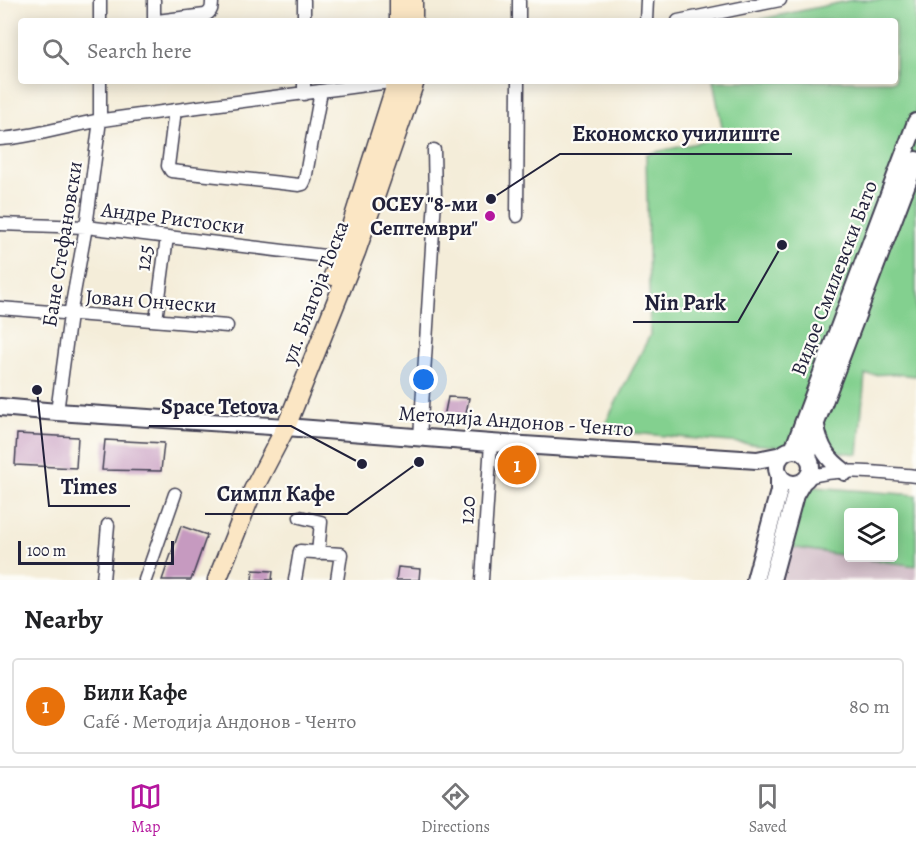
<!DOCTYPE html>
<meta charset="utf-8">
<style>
:root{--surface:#fff;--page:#f6f6f6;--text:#202124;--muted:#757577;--line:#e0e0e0;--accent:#b5179e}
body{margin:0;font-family:Alegreya,serif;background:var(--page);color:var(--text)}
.controls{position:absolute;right:18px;bottom:18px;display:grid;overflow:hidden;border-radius:6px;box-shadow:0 3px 15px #0003}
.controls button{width:54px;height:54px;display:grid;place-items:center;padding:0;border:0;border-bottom:2px solid var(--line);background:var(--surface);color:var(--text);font:30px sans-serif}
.scale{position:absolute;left:18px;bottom:15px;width:156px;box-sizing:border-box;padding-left:6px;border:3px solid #22223b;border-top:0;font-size:16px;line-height:21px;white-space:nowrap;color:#22223b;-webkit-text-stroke:4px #fdfcf7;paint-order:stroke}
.you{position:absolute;left:424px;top:380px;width:21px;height:21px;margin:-15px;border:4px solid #fff;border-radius:50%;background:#1a73e8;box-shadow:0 0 0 9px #1a73e833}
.badge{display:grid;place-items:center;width:39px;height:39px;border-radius:50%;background:var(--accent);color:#fff;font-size:20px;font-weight:700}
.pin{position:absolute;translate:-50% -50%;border:3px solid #fff;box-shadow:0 2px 6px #0006}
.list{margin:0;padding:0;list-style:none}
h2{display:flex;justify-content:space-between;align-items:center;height:78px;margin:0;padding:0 24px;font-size:26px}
h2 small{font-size:20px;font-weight:400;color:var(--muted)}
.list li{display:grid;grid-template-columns:39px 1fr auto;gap:18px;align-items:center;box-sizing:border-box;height:96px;margin:0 12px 12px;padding:0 12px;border:2px solid var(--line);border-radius:6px}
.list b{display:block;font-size:22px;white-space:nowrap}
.list p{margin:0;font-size:20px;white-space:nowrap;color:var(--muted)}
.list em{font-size:20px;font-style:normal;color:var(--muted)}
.icon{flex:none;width:33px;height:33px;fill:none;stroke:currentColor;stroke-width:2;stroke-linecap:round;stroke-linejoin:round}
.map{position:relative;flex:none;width:916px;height:580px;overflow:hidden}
.search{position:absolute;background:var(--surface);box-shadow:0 3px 15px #0003;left:18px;right:18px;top:18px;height:66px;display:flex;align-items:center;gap:15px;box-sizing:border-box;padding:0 21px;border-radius:6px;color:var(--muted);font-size:22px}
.sheet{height:186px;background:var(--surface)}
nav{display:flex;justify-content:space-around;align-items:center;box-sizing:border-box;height:84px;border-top:2px solid var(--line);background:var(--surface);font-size:16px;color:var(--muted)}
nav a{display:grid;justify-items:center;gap:3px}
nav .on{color:var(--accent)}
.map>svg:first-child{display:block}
.industrial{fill:#d2bdc8}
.green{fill:#83d08f;stroke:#527965;stroke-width:1.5}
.building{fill:#c69ac0}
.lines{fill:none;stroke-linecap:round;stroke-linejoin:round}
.minor-casing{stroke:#424053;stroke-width:15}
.tertiary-casing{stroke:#424053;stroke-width:20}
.secondary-casing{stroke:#424053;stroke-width:21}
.minor{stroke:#fff;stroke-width:12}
.tertiary{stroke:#fff;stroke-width:16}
.secondary{stroke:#fbe6c4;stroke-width:18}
.poi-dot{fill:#b5179e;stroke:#fdfcf7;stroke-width:2}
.labels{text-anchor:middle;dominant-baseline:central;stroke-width:4.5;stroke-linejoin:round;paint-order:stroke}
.poi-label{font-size:21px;font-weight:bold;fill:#22223b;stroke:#fdfcf7;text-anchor:end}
.street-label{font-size:21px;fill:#22223b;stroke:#fdfcf7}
.leader{fill:none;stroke:#22223b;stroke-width:2}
.callout-dot{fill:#22223b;stroke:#fdfcf7;stroke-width:2}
.callout-label{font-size:22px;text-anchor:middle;font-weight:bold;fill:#22223b;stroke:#fdfcf7;stroke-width:4.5;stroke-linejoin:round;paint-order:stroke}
</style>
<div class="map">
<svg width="916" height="580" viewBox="0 0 916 580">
<rect width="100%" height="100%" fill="#fdfcf7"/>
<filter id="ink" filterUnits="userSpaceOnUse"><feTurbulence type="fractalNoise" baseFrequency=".0167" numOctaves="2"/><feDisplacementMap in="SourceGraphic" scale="12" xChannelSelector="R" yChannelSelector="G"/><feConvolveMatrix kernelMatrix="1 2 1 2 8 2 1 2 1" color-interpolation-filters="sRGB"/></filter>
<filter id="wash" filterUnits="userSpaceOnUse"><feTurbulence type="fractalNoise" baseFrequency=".008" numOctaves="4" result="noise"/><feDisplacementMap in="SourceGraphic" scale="24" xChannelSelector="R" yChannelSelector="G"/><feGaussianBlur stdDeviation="1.35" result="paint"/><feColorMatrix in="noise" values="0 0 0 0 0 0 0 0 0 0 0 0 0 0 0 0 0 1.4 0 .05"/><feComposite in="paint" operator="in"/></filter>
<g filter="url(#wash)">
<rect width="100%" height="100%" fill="#f4edd9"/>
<!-- industrial -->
<path class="industrial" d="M787 547 916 567V580H779Z"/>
<!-- green -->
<path class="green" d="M852 0H916V376L894 374 865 375 858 454 602 430 650 335 646 154 724 137 713 81H895V21H753Z
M802 486 916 495V566L858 558H894V512H848V556L790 547Z"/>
<g id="blocks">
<!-- building -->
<path class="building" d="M448 397 469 398 465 419 444 417Z
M17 434 78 437 76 468 15 465Z
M105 440 164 443 161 471 102 470Z
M181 526 207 535 191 580H162Z
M398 567 420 569 419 580H396Z
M253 570 273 571 272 580H252Z"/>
</g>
</g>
<g filter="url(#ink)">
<use href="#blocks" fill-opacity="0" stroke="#424053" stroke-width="1.5"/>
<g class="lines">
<defs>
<path id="minor" d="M154 0V21
M100 21V0
M157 21 205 15C212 12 212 7 212 0
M304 21V0
M519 21V0
M646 21 647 0
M678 21 780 0
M304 94V81
M175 110 168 166 171 171 299 185 303 184 305 180 321 91
M0 139C35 137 68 125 103 120 201 106 299 94 397 81
M517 216 518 81
M0 224 86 227 341 258
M0 308 227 326
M156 320 167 237
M57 412 70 315 86 227 100 120V81
M420 438 435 199 434 150
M808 477C842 467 881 473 916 476
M300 517 321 522 318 553
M103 580 108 525
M145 580 175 494
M295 580 300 551 341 554 337 580
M482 580 491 443"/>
<path id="tertiary" d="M0 407 57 412 286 427 491 443 757 460 782 455
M816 426C820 448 827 459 845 472
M777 467a17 17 0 1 1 34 0a17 17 0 1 1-34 0Z
M793 450 916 122
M808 456 816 423 916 160
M755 580 779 491V476
M772 580 795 495 802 483"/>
<path id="secondary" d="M399 21V0
M413 21V0
M333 276 341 258 397 81
M217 580 253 490 286 427 356 252 415 81"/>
</defs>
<!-- minor casing -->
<use href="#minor" class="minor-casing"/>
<!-- tertiary casing -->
<use href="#tertiary" class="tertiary-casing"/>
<!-- secondary casing -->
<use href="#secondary" class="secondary-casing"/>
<!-- minor -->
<use href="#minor" class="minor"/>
<!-- tertiary -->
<use href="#tertiary" class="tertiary"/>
<!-- secondary -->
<use href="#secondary" class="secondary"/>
</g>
</g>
<!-- markers -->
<circle class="poi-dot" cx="490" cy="216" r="6"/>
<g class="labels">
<!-- poi labels -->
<g class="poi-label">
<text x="478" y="204">ОСЕУ "8-ми<tspan x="478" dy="24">Септември"</tspan></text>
</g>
<!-- street labels -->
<g class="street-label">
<text transform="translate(173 218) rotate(7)">Андре Ристоски</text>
<text transform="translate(62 244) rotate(-81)">Бане Стефановски</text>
<text transform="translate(144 258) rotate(-83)">125</text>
<text transform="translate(834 278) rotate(-69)">Видое Смилевски Бато</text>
<text transform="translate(315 292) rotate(-69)">ул. Благоја Тоска</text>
<text transform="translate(151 301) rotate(4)">Јован Ончески</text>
<text transform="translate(516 421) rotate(4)">Методија Андонов - Ченто</text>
<text transform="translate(467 510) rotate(-86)">120</text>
</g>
</g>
<!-- callouts -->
<path class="leader" d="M491 199L560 154H792M782 245L738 322H633M362 464L291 426H149M37 390L49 506H130M419 462L347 514H205"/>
<g class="callout-dot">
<circle cx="491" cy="199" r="6"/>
<circle cx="782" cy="245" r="6"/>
<circle cx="362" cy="464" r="6"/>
<circle cx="37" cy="390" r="6"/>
<circle cx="419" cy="462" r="6"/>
</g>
<g class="callout-label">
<text x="676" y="141">Економско училиште</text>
<text x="685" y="310">Nin Park</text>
<text x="220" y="414">Space Tetova</text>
<text x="89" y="494">Times</text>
<text x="276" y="501">Симпл Кафе</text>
</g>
</svg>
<div class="controls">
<button><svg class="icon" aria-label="layers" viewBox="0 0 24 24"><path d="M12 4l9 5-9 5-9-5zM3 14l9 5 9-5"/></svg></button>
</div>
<div class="scale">100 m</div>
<div class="you"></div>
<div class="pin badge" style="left:517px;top:465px;background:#e8710a">1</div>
<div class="search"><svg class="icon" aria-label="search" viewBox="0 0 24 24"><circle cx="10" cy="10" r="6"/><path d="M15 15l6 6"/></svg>Search here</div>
</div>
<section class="sheet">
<h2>Nearby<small></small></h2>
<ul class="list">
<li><span class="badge" style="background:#e8710a">1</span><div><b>Били Кафе</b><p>Café · Методија Андонов - Ченто</p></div><em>80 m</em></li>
</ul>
</section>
<nav>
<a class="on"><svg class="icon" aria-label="map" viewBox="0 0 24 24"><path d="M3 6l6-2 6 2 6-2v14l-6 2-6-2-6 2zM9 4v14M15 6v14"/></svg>Map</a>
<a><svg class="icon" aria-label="directions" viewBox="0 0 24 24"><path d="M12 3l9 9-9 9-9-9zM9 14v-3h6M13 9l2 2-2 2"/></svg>Directions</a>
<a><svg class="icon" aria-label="saved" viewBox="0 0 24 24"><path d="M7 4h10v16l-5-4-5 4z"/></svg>Saved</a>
</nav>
